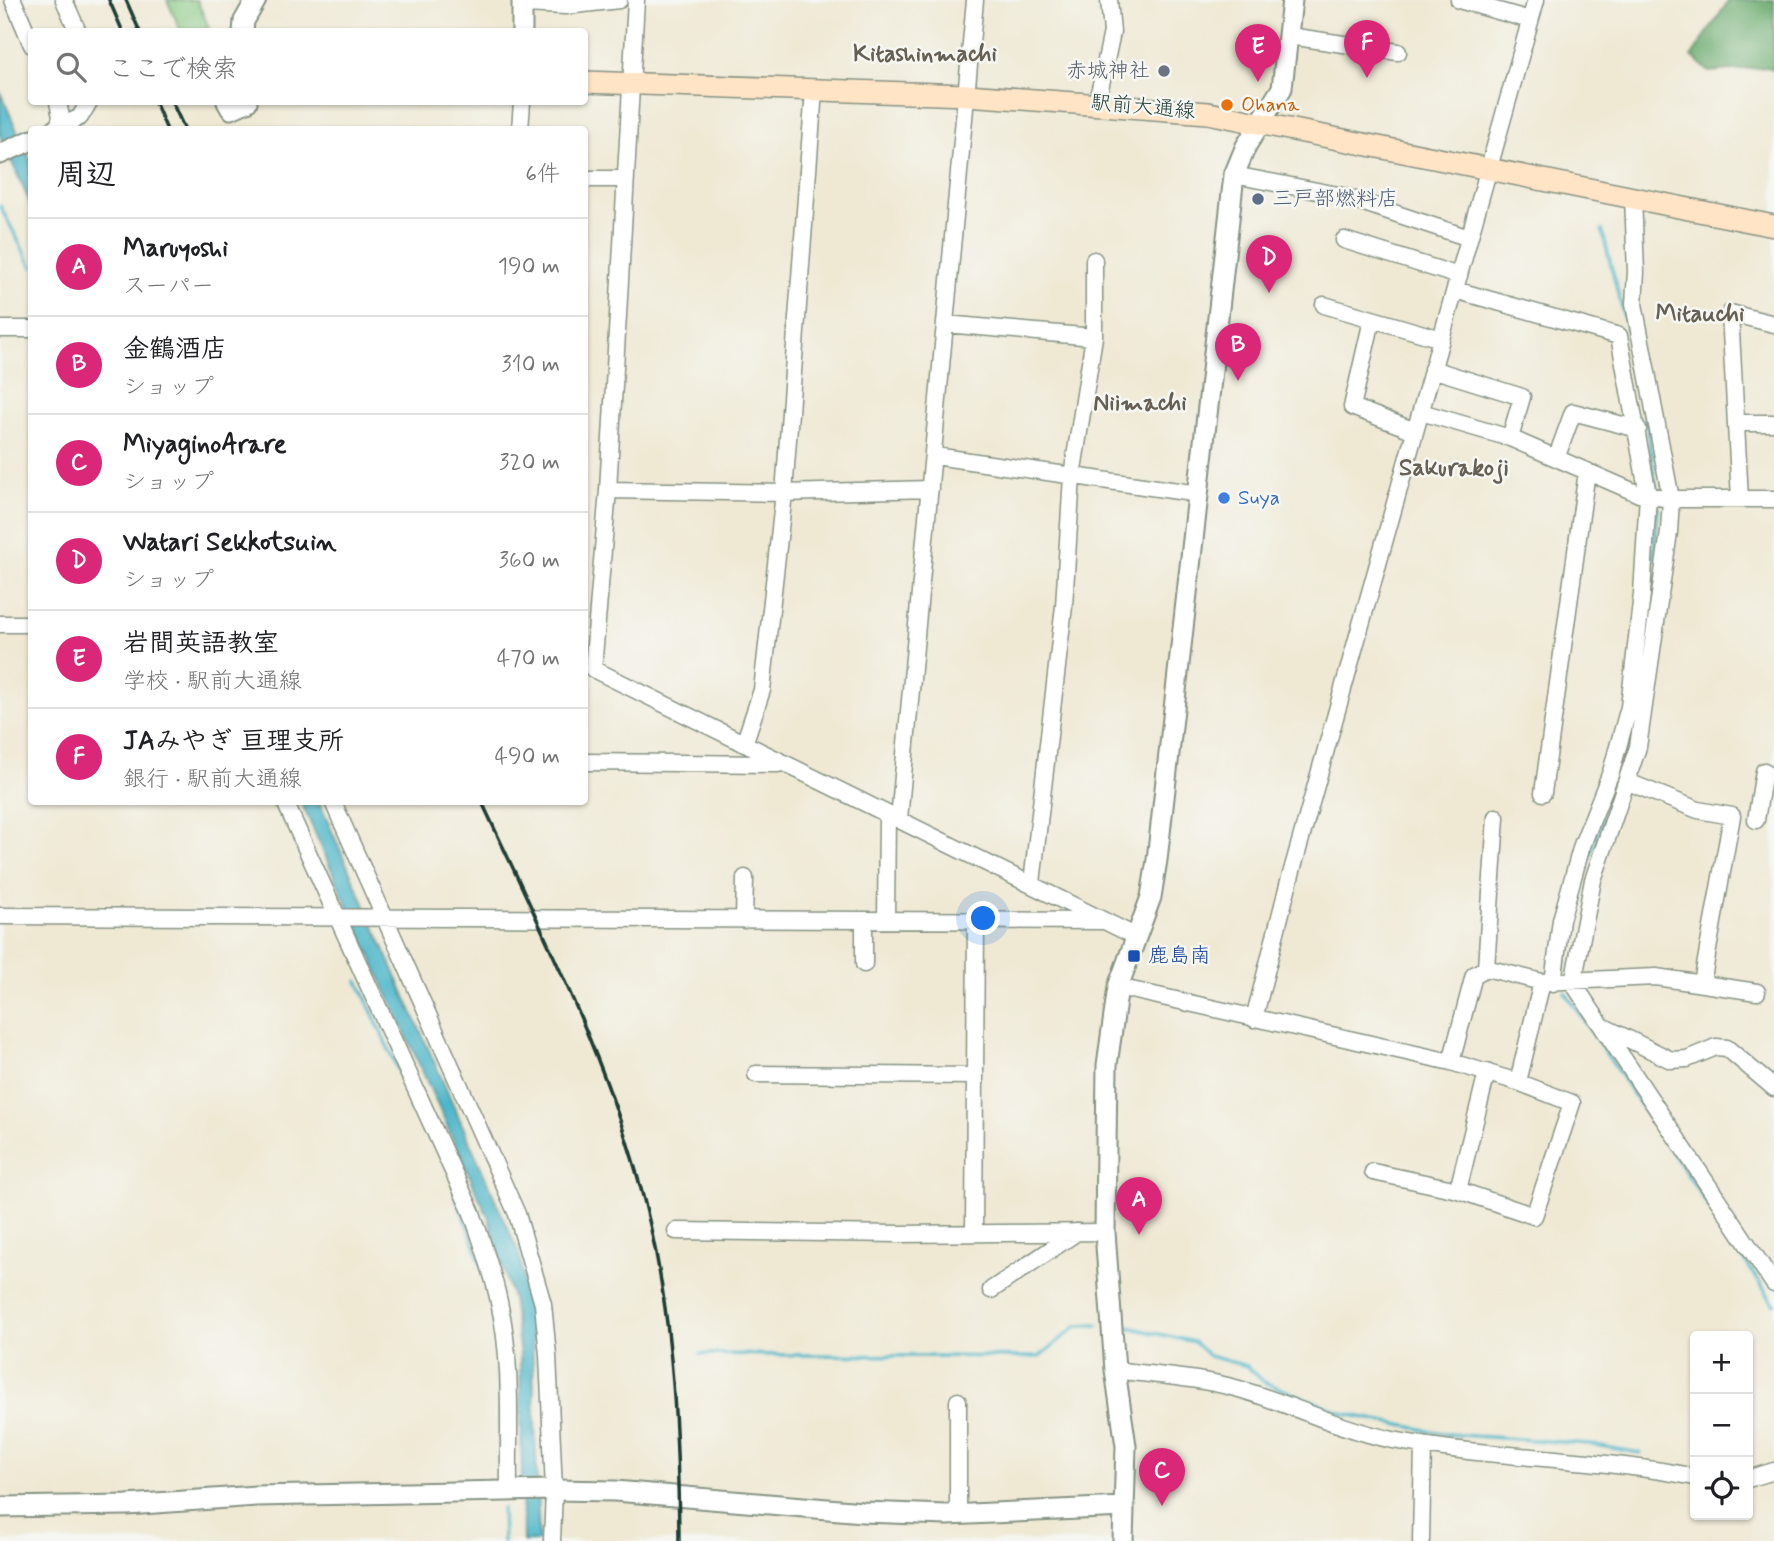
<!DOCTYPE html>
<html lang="ja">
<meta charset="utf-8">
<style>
:root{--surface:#fff;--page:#f6f6f6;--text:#202124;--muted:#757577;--line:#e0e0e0;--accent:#db2777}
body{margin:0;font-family:Mynerve,"Klee One",sans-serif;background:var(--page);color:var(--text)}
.controls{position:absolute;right:21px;bottom:21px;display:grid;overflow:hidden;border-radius:7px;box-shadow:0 2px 5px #0004}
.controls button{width:63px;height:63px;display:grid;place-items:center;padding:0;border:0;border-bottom:2px solid var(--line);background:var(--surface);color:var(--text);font:35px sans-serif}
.you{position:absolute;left:984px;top:919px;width:24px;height:24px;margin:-18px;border:5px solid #fff;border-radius:50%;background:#1a73e8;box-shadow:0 0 0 10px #1a73e833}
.badge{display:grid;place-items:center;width:46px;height:46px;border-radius:50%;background:var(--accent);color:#fff;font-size:23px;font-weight:700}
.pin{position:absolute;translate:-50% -58px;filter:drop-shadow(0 2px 4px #0008)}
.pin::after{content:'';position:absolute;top:37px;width:24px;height:21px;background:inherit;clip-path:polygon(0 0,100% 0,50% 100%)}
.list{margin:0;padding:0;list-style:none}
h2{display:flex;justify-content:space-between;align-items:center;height:91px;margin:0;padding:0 28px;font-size:30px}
h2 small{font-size:23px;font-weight:400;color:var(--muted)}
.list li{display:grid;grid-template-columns:46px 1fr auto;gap:21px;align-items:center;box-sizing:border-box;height:98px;padding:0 28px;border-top:2px solid var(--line)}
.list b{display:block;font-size:26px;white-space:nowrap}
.list p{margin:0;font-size:23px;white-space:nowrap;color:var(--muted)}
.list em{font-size:23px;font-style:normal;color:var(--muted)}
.icon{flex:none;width:38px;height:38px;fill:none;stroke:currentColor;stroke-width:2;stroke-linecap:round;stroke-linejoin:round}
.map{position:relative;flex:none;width:1774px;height:1541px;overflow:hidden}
.search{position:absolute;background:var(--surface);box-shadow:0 2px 5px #0004;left:28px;top:28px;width:560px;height:77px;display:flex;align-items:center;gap:18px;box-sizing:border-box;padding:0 24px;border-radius:7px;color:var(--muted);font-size:26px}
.panel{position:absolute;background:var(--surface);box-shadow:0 2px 5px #0004;left:28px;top:126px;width:560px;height:679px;border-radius:7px}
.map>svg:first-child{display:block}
.green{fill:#83c680;stroke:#51825a;stroke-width:2}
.forest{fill:#6aab6e;stroke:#447451;stroke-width:2}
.water{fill:#4bb6c9;stroke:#357a7e;stroke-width:2}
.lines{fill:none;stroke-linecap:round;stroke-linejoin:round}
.stream{stroke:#4bb6c9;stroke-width:3.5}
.minor-casing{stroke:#879384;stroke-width:19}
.tertiary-casing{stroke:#879384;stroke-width:23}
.secondary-casing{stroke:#879384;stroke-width:24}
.minor{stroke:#fff;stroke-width:16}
.tertiary{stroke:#fff;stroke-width:19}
.secondary{stroke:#ffe4c6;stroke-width:21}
.rail{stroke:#1f3d34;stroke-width:3.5}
.worship-dot{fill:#6b7280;stroke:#f6f6f2;stroke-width:2.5}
.food-dot{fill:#e8710a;stroke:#f6f6f2;stroke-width:2.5}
.service-dot{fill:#5c6f8a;stroke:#f6f6f2;stroke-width:2.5}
.shop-dot{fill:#3f7fe0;stroke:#f6f6f2;stroke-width:2.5}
.transit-dot{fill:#1a4fb4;stroke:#f6f6f2;stroke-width:2.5}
.labels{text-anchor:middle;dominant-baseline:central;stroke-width:5;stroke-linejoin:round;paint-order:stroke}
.worship-label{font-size:21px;fill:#5b616d;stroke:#f6f6f2;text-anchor:end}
.food-label{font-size:21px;fill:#c56008;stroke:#f6f6f2;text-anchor:start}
.street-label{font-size:21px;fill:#1f3d34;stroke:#f6f6f2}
.service-label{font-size:21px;fill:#4e5e75;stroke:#f6f6f2;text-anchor:start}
.shop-label{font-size:21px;fill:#366cbe;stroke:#f6f6f2;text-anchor:start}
.transit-label{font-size:21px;fill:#164399;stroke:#f6f6f2;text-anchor:start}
.quarter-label{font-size:24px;font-weight:bold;fill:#655f54;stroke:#f6f6f2}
</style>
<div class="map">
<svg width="1774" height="1541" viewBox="0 0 1774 1541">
<rect width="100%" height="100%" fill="#f6f6f2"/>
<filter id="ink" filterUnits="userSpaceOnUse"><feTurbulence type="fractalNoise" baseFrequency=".0143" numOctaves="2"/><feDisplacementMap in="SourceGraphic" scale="14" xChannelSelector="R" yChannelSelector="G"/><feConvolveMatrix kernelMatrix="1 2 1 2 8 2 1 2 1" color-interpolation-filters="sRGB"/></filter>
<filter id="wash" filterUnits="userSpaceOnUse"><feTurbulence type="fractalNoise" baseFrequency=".00686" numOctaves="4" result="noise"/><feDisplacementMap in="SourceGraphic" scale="28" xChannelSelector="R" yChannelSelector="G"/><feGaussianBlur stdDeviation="1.57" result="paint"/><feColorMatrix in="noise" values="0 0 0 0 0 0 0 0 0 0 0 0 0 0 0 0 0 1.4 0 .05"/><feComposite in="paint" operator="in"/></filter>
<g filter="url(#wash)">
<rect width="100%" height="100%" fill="#efe9d4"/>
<!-- green -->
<path class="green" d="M167 0H197L209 28 181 31Z"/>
<!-- forest -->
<path class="forest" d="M1729 0H1774V70L1768 67 1709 72 1692 56Z"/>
<!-- water -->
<path class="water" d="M0 92 31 162V205L0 135Z
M301 802H319L519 1253 532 1331 539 1541H523L520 1354 512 1298 489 1219Z"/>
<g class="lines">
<!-- stream -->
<path class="stream" d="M0 206 32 267
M1602 230 1640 380 1656 487
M1646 635 1658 507
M1621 765 1634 719
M1563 972 1577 895 1614 786
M358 981 428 1136
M1565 992 1774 1304
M455 1194C469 1228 483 1264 490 1301 503 1360 499 1423 501 1483
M1119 1325 1194 1342 1209 1356 1247 1366 1264 1382 1345 1414 1447 1434 1589 1444 1640 1453
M700 1354 1039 1357 1077 1326 1098 1325
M502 1508 503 1541"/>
</g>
</g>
<g filter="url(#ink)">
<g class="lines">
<defs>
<path id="minor" d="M13 0 32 45
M64 0 78 32
M636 0 608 490 593 669 1135 936
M1459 0 1530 20
M522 4 566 6 619 0
M1289 36 1398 52
M1097 103 1112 32 1109 0
M57 129 80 117 89 102
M57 130 61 117 58 102
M520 130 522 102
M1234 175 1343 196 1469 238
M584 179H626
M1633 197 1636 272 1634 304 1671 499 1669 532 1638 747 1593 880 1573 983 1774 1284
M1344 240 1459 276
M1455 290 1619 336 1648 495 1642 594 1629 707 1611 772 1582 845 1561 920 1553 983
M1324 305 1441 339
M1372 320 1352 407 1415 431
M945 324 1094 337
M0 329H32
M1432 369 1522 397 1510 438
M1421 412 1510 438 1639 494 1671 499H1774
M1736 423H1774
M935 456 1199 494
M1557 456 1573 412 1638 429
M608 490 784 493 930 489
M1740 499 1730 313 1774 324
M0 624H32
M744 744 762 690 784 493 814 90
M584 762 778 764
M1628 782 1698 810 1732 816 1702 983
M1543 793 1587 471
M285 802 472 1213C482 1242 493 1272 499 1302 513 1363 508 1428 509 1491
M333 802 517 1214 543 1304 548 1355 554 1490 552 1541
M899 819 975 0
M1756 820 1764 771
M1032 883 1064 606 1072 476 1094 337V260
M0 916 1102 921
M744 920 745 878
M886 920 887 814
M864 964V920
M1486 968 1496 817
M1118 987 1451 1062 1474 975 1486 968 1542 982 1656 977 1757 992
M1254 1019 1288 885 1536 0
M1604 1027 1671 1060 1687 1059 1716 1047 1727 1048 1774 1088
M1451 1062 1518 1082
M756 1074 975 1076
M1373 1172 1458 1190 1534 1216 1572 1103 1518 1082 1542 982
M1458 1190 1487 1072
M676 1231 899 1234 1105 1232
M974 1232 976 921
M991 1290 1077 1232
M1115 1370C1160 1376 1208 1378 1252 1393 1299 1408 1344 1430 1393 1440 1493 1459 1596 1457 1695 1477
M1748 1479 1774 1471
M958 1514V1401
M1421 1541 1423 1445"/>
<path id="tertiary" d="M522 0V32
M243 32 244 21 256 0
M227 102 231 109 247 102
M55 130 57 129
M0 154 32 140
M0 1507 127 1505 256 1496 554 1490 615 1491 863 1512 947 1515 1124 1507
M1123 1541 1126 1446 1115 1370 1105 1232 1107 1065 1118 987 1151 897 1157 860 1234 175 1246 146 1282 88 1292 0"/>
<path id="secondary" d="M584 82 967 95 1208 113 1774 226"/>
</defs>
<!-- minor casing -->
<use href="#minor" class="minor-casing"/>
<!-- tertiary casing -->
<use href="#tertiary" class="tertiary-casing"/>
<!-- secondary casing -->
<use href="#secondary" class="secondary-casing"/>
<!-- minor -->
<use href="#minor" class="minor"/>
<!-- tertiary -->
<use href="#tertiary" class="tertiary"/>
<!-- secondary -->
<use href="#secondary" class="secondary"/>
<!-- rail -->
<path class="rail" d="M109 0 123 32
M126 0 140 32
M155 102 167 130
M172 102 185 130
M482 802C539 925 601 1047 638 1178 672 1295 678 1420 679 1541"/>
</g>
</g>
<!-- markers -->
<circle class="worship-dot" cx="1164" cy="71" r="7"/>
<circle class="food-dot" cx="1227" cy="105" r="7"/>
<circle class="service-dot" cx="1258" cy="199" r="7"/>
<circle class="shop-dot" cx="1224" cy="498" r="7"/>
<rect class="transit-dot" x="1127" y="949" width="14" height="14" rx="3.5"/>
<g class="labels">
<!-- worship labels -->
<g class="worship-label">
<text x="1150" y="71">赤城神社</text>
</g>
<!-- food labels -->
<g class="food-label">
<text x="1241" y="105">Ohana</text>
</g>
<!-- street labels -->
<g class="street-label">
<text transform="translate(1143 107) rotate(5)">駅前大通線</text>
</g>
<!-- service labels -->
<g class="service-label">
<text x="1272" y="199">三戸部燃料店</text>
</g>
<!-- shop labels -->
<g class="shop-label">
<text x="1238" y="498">Suya</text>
</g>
<!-- transit labels -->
<g class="transit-label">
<text x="1148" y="956">鹿島南</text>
</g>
<!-- quarter labels -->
<g class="quarter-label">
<text x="925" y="54">Kitashinmachi</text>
<text x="1700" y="314">Mitauchi</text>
<text x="1140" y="403">Niimachi</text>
<text x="1454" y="468">Sakurakoji</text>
</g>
</g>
</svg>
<div class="controls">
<button>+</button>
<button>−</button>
<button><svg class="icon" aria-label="locate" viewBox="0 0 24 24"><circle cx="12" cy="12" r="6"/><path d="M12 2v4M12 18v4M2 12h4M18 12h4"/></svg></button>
</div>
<div class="you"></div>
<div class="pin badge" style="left:1139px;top:1235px">A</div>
<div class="pin badge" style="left:1238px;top:381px">B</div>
<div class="pin badge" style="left:1162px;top:1506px">C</div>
<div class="pin badge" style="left:1269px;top:293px">D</div>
<div class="pin badge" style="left:1258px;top:82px">E</div>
<div class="pin badge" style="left:1367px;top:78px">F</div>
<div class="search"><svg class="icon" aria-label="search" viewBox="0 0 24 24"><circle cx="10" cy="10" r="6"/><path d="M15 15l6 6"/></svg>ここで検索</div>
<section class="panel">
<h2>周辺<small>6件</small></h2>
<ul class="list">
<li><span class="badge">A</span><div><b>Maruyoshi</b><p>スーパー</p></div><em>190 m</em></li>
<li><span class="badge">B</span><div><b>金鶴酒店</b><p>ショップ</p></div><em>310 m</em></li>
<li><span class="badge">C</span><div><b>MiyaginoArare</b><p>ショップ</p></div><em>320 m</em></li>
<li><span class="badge">D</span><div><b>Watari Sekkotsuin</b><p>ショップ</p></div><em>360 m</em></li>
<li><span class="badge">E</span><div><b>岩間英語教室</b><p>学校 · 駅前大通線</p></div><em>470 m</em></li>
<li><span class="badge">F</span><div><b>JAみやぎ 亘理支所</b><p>銀行 · 駅前大通線</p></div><em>490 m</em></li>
</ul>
</section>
</div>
